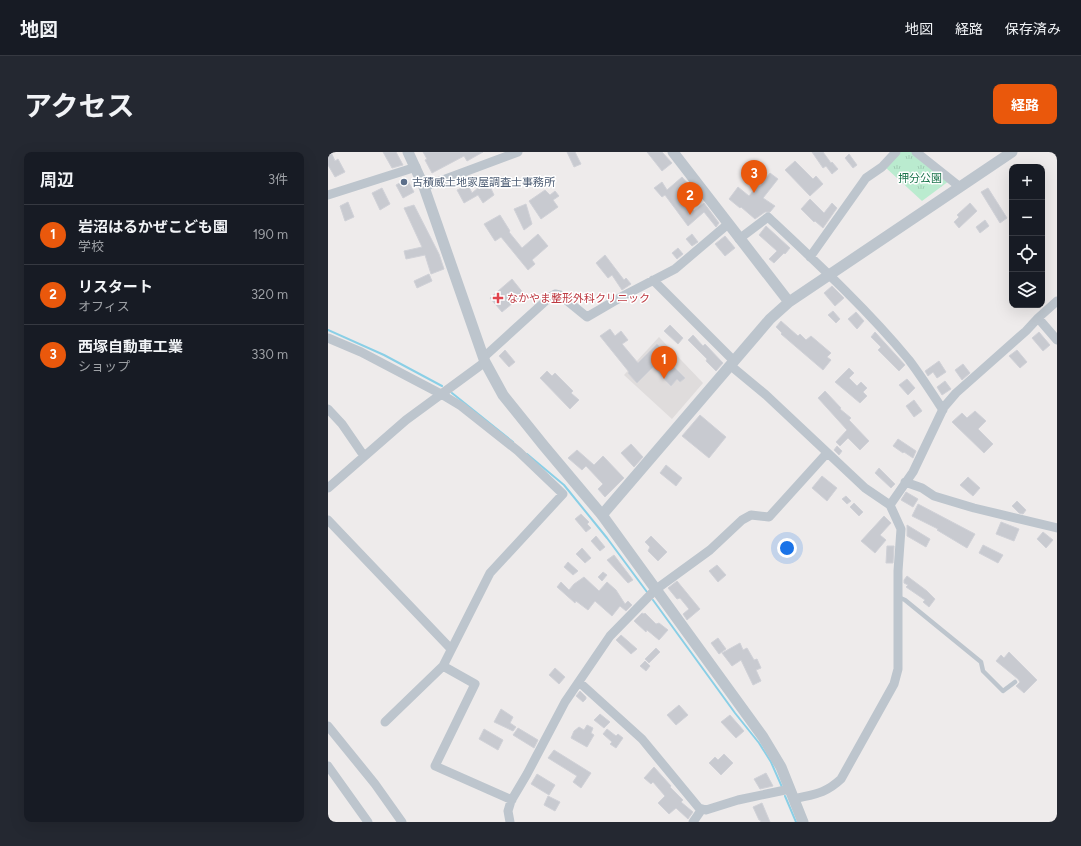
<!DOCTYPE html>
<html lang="ja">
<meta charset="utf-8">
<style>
:root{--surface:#171b24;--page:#242831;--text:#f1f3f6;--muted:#9ea1a6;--line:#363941;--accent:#ea580c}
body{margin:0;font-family:Figtree,"Noto Sans JP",sans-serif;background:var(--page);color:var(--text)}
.controls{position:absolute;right:12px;top:12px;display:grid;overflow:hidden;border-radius:8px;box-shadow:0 4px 16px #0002}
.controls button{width:36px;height:36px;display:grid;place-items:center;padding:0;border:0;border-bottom:1px solid var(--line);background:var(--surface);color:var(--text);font:20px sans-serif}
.you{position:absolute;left:459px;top:396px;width:14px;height:14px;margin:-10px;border:3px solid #fff;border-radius:50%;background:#1a73e8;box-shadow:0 0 0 6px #1a73e833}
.badge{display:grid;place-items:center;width:26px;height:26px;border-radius:50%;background:var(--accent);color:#fff;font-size:13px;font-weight:700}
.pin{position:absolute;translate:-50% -33px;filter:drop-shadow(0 1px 2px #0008)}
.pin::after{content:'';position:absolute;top:21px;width:14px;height:12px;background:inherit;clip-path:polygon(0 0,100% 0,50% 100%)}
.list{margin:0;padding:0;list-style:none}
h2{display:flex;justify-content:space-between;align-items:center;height:52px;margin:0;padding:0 16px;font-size:17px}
h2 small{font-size:13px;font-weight:400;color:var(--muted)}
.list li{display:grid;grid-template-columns:26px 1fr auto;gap:12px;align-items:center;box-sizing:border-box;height:60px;padding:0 16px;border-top:1px solid var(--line)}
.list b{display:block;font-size:15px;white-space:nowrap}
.list p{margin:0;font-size:13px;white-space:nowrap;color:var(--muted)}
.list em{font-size:13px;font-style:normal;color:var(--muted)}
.icon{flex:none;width:22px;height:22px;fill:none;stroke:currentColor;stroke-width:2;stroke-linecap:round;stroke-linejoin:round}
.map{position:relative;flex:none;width:729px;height:670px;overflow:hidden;border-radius:8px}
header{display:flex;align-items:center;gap:24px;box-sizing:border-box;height:56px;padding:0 20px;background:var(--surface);border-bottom:1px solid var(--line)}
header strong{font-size:19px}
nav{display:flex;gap:22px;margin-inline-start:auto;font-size:14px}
.intro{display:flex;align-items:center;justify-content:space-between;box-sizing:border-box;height:96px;padding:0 24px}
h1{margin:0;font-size:28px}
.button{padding:10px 18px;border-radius:8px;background:var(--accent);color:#fff;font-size:14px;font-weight:700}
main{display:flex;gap:24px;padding:0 24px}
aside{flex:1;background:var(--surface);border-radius:8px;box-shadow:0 4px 16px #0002}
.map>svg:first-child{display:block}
.education{fill:#dfdcdc}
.grass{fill:url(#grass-tufts)}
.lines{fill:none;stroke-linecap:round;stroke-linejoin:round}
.stream{stroke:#8acfe6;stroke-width:2}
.building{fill:#c8cad0;stroke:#d0d1d7}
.service{stroke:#bdc5cd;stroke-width:4.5}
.minor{stroke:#bdc5cd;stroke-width:9}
.tertiary{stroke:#bdc5cd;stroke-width:11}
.service-dot{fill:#5c6f8a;stroke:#fff;stroke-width:1.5}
.health-dot{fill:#e0444e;stroke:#fff;stroke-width:1.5}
.labels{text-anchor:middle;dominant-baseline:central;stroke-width:3;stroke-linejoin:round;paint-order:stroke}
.park-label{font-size:11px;fill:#1b744b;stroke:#fff}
.service-label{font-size:11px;fill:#4e5e75;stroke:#fff;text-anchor:start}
.health-label{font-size:11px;fill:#be3a42;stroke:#fff;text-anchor:start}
</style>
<header>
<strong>地図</strong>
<nav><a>地図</a><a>経路</a><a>保存済み</a></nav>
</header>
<div class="intro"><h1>アクセス</h1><a class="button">経路</a></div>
<main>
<aside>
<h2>周辺<small>3件</small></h2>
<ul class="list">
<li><span class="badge">1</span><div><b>岩沼はるかぜこども園</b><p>学校</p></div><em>190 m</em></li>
<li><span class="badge">2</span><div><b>リスタート</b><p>オフィス</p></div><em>320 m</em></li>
<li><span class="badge">3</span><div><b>西塚自動車工業</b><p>ショップ</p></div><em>330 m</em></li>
</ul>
</aside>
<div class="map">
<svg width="729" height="670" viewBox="0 0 729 670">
<defs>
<pattern id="grass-tufts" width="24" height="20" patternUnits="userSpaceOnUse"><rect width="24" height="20" fill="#baebcf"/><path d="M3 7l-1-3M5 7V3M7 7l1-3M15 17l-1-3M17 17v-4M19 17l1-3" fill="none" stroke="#a1cbb4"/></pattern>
</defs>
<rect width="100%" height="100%" fill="#eeebeb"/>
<!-- education -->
<path class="education" d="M331 185 375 231 344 267 296 223Z"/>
<!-- grass -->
<path class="grass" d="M572 0H584L621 29 594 49 557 15Z"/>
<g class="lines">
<!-- stream -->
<path class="stream" d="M0 178 56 203 114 234
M124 241 185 290
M199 302 236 333 279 386 319 440
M325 448 407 561 431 591 443 610 454 635
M457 644 468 670"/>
</g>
<!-- building -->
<path class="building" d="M0 0H3L7 9 10 7 17 20 7 25 0 13Z
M55 0H68L75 13 64 16Z
M95 0H155L139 9 136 4 104 21 97 8 99 7Z
M239 0H247L253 12 246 15Z
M319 0H334L344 11 334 19Z
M484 0H495L503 11 504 10 510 17 504 22 498 14 495 16Z
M521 2 529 13 525 16 517 6Z
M467 9 485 27 488 24 495 32 482 44 457 18Z
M442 21 450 27 435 46 447 54 442 60H437L427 67 413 55 412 56 401 47 410 35 421 44 430 33 432 34Z
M354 25 369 42 359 51 366 59 376 51 391 71 388 75 376 60 360 74 337 43 334 45 326 36 334 30 339 38Z
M79 27 86 40 75 46 68 33Z
M159 28 166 43 155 51 150 43 136 51 129 38 140 33 144 41Z
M54 36 62 52 52 58 44 41Z
M660 36 679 66 672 71 653 40Z
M217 38 222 43 227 39 231 44 225 48 230 55 213 67 201 49Z
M482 47 496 61 504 51 509 56 495 76 487 69 486 70 473 57Z
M20 50 26 65 17 69 12 54Z
M642 51 649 59 631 76 626 70 631 65 629 63Z
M198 52 204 72 196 78 186 57Z
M86 53 111 102 116 117 103 122 97 103 78 107 76 99 94 95 76 56Z
M172 63 182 79 181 80 194 96 210 82 220 94 204 108 207 112 200 118 173 85 167 89 156 72Z
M657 68 661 74 652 81 648 75Z
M438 74 462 96 457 102 456 101 446 111 441 107 449 99 431 83Z
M364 82 370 90 364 94 358 87Z
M397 84 407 96 397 104 387 92Z
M350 96 355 102 349 107 344 101Z
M277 103 296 128 298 126 303 132 294 138 284 123 280 126 268 111Z
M101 122 104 129 89 136 86 129Z
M184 127 196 142 174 160 162 146Z
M504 134 516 146 507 154 496 141Z
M505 159 512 167 508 171 500 163Z
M528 160 536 169 529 177 520 167Z
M453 169 470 184 472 182 478 188 483 184 503 201 499 205 503 208 495 218 453 182 454 181 448 175Z
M342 173 355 186 350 192 336 179Z
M282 177 287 184 293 179 300 188 294 192 310 211 329 192 345 208 342 211 357 226 352 230 349 227 343 234 325 215 309 231 300 221 301 220 272 184Z
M547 180 577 213 571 219 550 198 553 195 543 185Z
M711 180 722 193 715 199 704 186Z
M365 183 375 194 377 192 395 211 388 219 378 209 379 207 360 188Z
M177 198 187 210 181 215 171 204Z
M689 198 699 210 692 216 681 204Z
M611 209 618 220 609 226 605 220 600 224 597 219Z
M635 212 642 221 634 228 627 218Z
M521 216 526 221 521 226 529 234 533 230 539 236 535 240 539 244 532 251 507 230Z
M219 219 224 224 227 221 245 239 243 241 251 248 242 257 212 226Z
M579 227 587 236 580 243 571 233Z
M617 229 623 237 614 243 609 235Z
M497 239 513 256 512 257 523 266 521 268 541 289 532 298 520 286 512 294 508 290 519 278 490 246Z
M586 248 594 259 586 265 578 254Z
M647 259 658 269 650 277 665 292 656 301 624 270 634 261 639 266Z
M372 263 398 285 381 306 354 284Z
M570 287 588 299 585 306 576 300 575 301 565 294Z
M303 292 315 305 306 315 293 301Z
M509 294 514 299 511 303 506 298Z
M249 298 266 313 275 304 296 326 277 345 270 337 275 332 258 314 254 318 240 306Z
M338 313 354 326 348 334 332 321Z
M551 316 567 332 563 336 547 321Z
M494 324 509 336 499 349 484 336Z
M640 325 652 336 645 344 632 333Z
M578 340 590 347 585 355 573 348Z
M518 344 523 349 519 352 514 347Z
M689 349 698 358 695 362 691 361 684 354Z
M526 351 535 360 531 364 522 355Z
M590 352 647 382 639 396 609 378 610 377 584 364Z
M253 362 261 370 259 372 263 376 258 380 247 367Z
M556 364 563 371 552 383 558 388 547 401 533 389Z
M673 370 691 377 686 389 668 382Z
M579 373 602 387 598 395 579 384Z
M715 380 725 388 718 396 709 387Z
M268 384 277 395 272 399 263 389Z
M323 384 339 400 330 409 320 399 322 395 317 390Z
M655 393 675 403 670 411 651 401Z
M559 394H566L565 411H558Z
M254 396 263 406 257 411 248 402Z
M286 403 305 428 300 431 279 408Z
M240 410 250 419 245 423 236 415Z
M389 413 398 423 390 430 381 419Z
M275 420 279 423 274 429 270 425Z
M579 424 599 439 607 447 601 455 595 450 597 448 578 435 580 433 576 431V428Z
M256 425 271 439 279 430 288 438 297 452 300 449 304 453 298 459 292 454 284 464 267 449 260 458 248 449 247 451 229 435 233 430 241 438 246 432Z
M349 429 372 457 359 468 355 462 361 457 352 446 349 447 340 436Z
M314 461 316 462 317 461 328 472 331 471 340 478 331 488 319 478 318 480 306 469Z
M293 483 309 497 303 502 288 488Z
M390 486 398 497 391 502 383 491Z
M412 491 415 498 419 496 426 508 429 507 433 516 428 518 433 529 425 533 413 508 404 514 394 501Z
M328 496 332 500 321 511 317 507Z
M681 500 709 528 696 541 688 534 692 530 690 527 668 509 673 503 676 506Z
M317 509 322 514 318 519 312 514Z
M227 516 237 525 231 532 221 523Z
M252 539 258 545V547L255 550 248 544Z
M351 553 360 563 348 573 339 563Z
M173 557 185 565 182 571 188 575 185 579 166 570Z
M272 562 282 570 276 576 266 568Z
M402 563 416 579 408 586 393 570Z
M259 573 265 576 263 581 266 583 259 595 243 586 246 579 251 575 256 578Z
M190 576 210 588 206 596 185 583Z
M156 577 175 588 170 598 151 587Z
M279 577 288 584 290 582 295 586 288 596 282 592 284 590 275 582Z
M226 598 263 621 253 636 245 630 249 624 220 606Z
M396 602 405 611 393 623 381 611 387 605 390 608Z
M326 615 343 634 342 635 355 648 353 650 365 660 360 667 348 656 341 662 330 651 337 644 325 630 323 632 316 626Z
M438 621 445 634 432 637 426 627Z
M209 622 227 633 221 643 203 632Z
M220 644 232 650 227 659 216 653Z
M434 651 442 670H433L432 668H431L425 655Z"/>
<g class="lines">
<!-- service -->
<path class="service" d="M570 445 577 448 653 510 655 519 675 539 687 530"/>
<!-- minor -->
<path class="minor" d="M588 0 632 35
M96 35 190 0
M0 43 88 15
M411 87 440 65C488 110 539 157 581 208 593 224 604 241 615 258
M482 105 538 26 554 15 568 0
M325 128 406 209
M710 166 729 188
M0 186 33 200 113 242 133 254 190 299 235 342 162 421 115 514 57 570
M156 205 222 145 227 142 232 143 259 165 295 144 347 117 400 72
M403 214 438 243 537 336 562 353 573 377 570 419V517L566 532 513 627C497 642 486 642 466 647
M0 257 14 272 36 304
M577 330 594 336 606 344 646 356 729 376
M0 336 78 268 157 210
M562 353 585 320 616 255 628 241 698 179 710 166 729 149
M0 368 123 497
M115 514 147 532 107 614 184 648
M251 530 314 587 371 656 378 658 410 648 462 637
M0 574 47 632 74 670
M0 614 40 670
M182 670 180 659 183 649 199 622 237 550 282 484 327 438 382 398 414 368 423 363 441 365 499 301
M365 670 374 657"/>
<!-- tertiary -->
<path class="tertiary" d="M80 0 96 35 157 210 175 243 216 294 274 363 435 585 453 615 475 670
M345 0 461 150
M274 363 442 167 461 150 684 0"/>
</g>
<!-- markers -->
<circle class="service-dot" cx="76" cy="30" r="4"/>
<path class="health-dot" d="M168 140h4v4h4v4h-4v4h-4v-4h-4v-4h4z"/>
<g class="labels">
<!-- park labels -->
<g class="park-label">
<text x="592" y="26">押分公園</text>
</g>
<!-- service labels -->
<g class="service-label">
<text x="84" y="30">古積威土地家屋調査士事務所</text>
</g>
<!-- health labels -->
<g class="health-label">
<text x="179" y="146">なかやま整形外科クリニック</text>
</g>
</g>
</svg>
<div class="controls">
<button>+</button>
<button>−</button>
<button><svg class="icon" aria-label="locate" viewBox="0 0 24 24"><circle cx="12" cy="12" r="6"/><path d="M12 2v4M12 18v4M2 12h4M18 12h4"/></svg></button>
<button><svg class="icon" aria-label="layers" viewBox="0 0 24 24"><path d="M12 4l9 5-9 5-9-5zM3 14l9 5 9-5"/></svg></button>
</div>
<div class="you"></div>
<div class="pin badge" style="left:336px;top:227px">1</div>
<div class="pin badge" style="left:362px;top:63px">2</div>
<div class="pin badge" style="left:426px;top:41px">3</div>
</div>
</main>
